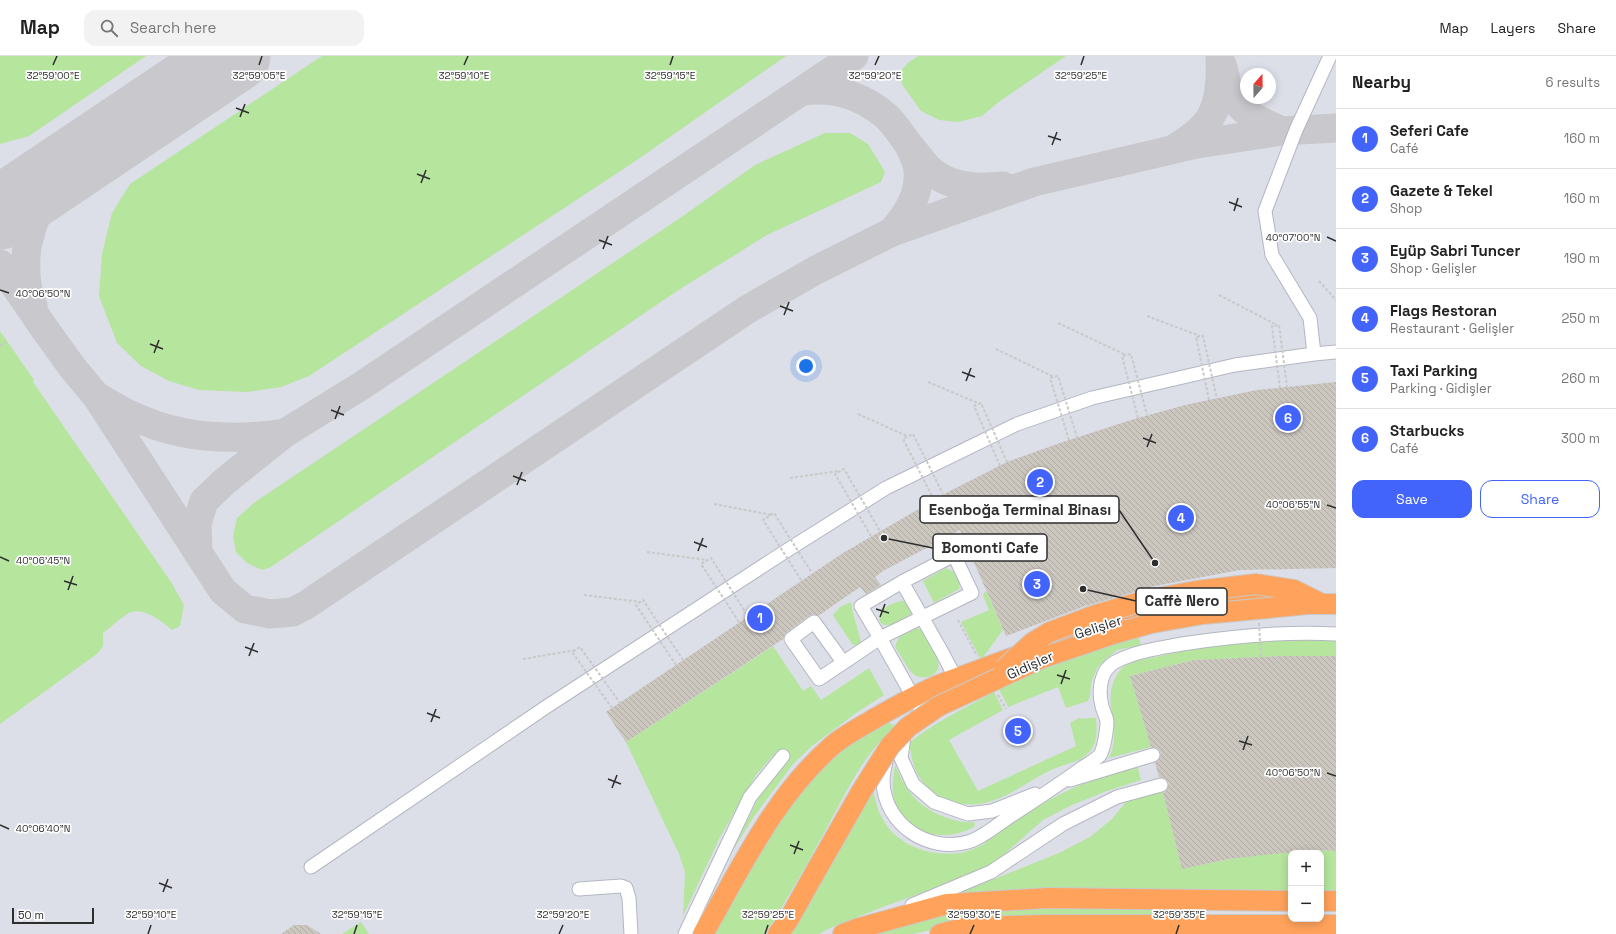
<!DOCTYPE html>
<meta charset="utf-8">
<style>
:root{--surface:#fff;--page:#f2f2f2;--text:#222;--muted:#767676;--line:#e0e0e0;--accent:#4264fb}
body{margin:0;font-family:"Space Grotesk",sans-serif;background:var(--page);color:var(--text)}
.controls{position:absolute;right:12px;bottom:12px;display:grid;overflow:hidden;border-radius:8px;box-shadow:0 2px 10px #0003}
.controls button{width:36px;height:36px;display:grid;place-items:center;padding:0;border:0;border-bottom:1px solid var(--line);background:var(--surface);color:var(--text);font:20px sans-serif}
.compass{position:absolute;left:1240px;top:12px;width:36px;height:36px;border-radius:50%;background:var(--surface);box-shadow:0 2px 10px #0003;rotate:20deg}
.scale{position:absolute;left:12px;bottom:10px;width:82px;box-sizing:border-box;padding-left:4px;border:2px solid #2e2e2e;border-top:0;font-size:11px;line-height:14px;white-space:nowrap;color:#2e2e2e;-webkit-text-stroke:3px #fff;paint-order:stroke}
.you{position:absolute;left:806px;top:310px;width:14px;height:14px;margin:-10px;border:3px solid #fff;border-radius:50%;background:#1a73e8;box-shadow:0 0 0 6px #1a73e833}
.badge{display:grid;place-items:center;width:26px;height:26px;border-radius:50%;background:var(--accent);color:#fff;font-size:13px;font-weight:700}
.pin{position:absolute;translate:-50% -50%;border:2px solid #fff;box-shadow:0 1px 4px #0006}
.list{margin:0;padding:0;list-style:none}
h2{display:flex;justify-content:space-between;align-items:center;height:52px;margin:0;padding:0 16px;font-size:17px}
h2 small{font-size:13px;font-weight:400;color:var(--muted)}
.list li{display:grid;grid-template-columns:26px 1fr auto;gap:12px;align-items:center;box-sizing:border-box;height:60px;padding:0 16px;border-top:1px solid var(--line)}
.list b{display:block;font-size:15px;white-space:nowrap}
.list p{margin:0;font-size:13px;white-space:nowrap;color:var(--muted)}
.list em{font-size:13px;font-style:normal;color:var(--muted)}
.actions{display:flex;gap:8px;padding:12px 16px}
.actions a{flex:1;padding:9px 0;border:1px solid var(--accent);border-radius:12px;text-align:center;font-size:14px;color:var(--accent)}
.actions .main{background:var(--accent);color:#fff}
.icon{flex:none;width:22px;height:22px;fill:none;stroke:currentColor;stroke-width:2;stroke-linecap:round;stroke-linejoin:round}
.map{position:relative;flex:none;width:1336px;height:878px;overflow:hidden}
header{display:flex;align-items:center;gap:24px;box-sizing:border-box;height:56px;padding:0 20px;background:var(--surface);border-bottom:1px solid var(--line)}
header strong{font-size:19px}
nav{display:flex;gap:22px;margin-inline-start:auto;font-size:14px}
.search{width:280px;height:36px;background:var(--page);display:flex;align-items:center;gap:10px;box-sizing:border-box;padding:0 14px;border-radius:12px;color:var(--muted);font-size:15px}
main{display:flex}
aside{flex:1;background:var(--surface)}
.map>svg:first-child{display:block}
.airport{fill:#dcdee8;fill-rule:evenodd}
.grass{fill:#b6e59e}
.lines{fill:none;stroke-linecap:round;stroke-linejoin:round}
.taxiway{stroke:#c9c8cc;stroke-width:29}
.runway{stroke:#c9c8cc;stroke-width:73}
.building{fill:url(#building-back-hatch)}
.minor-casing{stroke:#b4b7c1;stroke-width:15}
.highway-casing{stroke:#c9c9c9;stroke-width:22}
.path{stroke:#c9c9c9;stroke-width:2;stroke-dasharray:3 2;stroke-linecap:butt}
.minor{stroke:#fff;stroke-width:13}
.highway{stroke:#ffa35c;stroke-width:20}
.highway-bridge-casing{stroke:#c9c9c9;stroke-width:22;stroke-linecap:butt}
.path-bridge{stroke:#c9c9c9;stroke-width:2;stroke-dasharray:3 2;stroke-linecap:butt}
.highway-bridge{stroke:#ffa35c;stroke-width:20}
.ticks{fill:none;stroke:#2e2e2e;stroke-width:1.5}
.labels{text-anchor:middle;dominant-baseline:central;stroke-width:3.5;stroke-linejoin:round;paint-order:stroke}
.street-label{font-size:14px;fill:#2e2e2e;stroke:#fff}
.ticks-label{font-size:10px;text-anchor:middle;fill:#2e2e2e;stroke:#fff;stroke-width:3.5;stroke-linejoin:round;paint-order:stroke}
.leader{fill:none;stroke:#2e2e2e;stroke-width:1.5}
.callout-dot{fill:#2e2e2e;stroke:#fff;stroke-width:1.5}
.callout{fill:#fff;stroke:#2e2e2e;stroke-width:1.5}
.callout-label{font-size:15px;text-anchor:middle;font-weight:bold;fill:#2e2e2e}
</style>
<header>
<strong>Map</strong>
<div class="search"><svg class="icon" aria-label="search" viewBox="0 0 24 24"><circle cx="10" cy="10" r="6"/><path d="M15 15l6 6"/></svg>Search here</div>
<nav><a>Map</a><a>Layers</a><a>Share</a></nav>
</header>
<main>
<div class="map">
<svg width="1336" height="878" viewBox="0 0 1336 878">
<defs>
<pattern id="building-back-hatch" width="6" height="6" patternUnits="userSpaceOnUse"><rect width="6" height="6" fill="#cbc7bf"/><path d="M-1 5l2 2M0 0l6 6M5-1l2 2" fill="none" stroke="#afaba4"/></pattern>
</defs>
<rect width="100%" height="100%" fill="#efe9e1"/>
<!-- airport -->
<path class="airport" d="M0 0H1336V878H0ZM1246 18H1270V42H1246ZM1291 797H1321V863H1291Z"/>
<!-- grass -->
<path class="grass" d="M0 0H146L29 80 0 88Z
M322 0H786L634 106 309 320 281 331 247 336 199 334 169 325 141 310 117 287 99 240 102 198 112 157 130 128Z
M918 0H1066L1000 45 982 60 958 66 939 64 921 55 903 30 898 18 908 7Z
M825 77H850L868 88 885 116 881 126 767 179 677 235 271 511 262 514 247 507 236 496 233 480 237 462 255 446 683 160 755 109Z
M0 275 34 324 33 326 171 526 184 549 180 570 172 574C161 565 142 549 127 558 119 563 111 571 103 577V590L98 597 0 668Z
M946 512 956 517 960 525 959 533 934 547 923 525Z
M986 535 1003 574 981 604 961 566 989 554 983 539Z
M903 545 909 547 912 552 911 558C904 562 896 568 888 569 878 570 877 560 883 554 889 548 896 546 903 545Z
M851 546 853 557 861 586 857 590 852 588 833 559 840 551Z
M916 572C919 573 922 574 924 576 930 581 941 606 938 613 934 622 919 624 912 617 906 610 901 599 895 591 898 579 905 575 916 572Z
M1138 577 1141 589 1117 594 1105 604 1097 612 1091 627 1090 640 1088 645 1066 652 1058 631 1008 651 997 629Z
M1309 583 1336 584V600H1283L1194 604 1130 620 1151 691 1109 702C1123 671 1102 650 1115 622 1117 618 1120 614 1122 612 1132 604 1148 603 1160 600 1188 594 1216 588 1244 586 1266 585 1287 584 1309 583Z
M773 590 803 635 811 630 821 644 869 612 884 639 856 657 812 690 793 708 753 762 732 796 760 739 788 705 778 694 756 719 720 781 683 860 685 816 679 798 626 686Z
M994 636 1003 654 949 684 978 735 1076 690 1070 667 1079 662C1085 664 1090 661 1096 662 1097 673 1098 684 1091 694 1080 708 1064 707 1049 715 1031 724 1011 739 992 745 964 754 934 746 918 719 913 710 911 698 909 687 935 666 965 652 994 636Z
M884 665 897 670C866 692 843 742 825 775 806 810 786 845 765 878H708L777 759 842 691Z
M895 709C906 737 920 753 950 763 958 765 965 767 974 766L975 770C947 788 906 779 895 746 891 733 893 721 895 709Z
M1137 709 1141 724 1107 735 1072 749 1043 764 1000 802 979 816 880 852 830 872 819 878H785L818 830 873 736C876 744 877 753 881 760 895 789 929 801 960 797 968 796 978 791 986 787L984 785C1002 773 1019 761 1037 751 1068 732 1102 720 1137 709Z
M1162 733 1182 813C1232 802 1285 792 1336 795V837H1321V797H1291V837L947 839 997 822 1059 797 1090 781 1112 763 1125 747 1136 739Z
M1044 849 1203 854 1198 863 963 867 913 878H870L938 859 986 853Z
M361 866 369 878H342Z"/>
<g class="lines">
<!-- taxiway -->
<path class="taxiway" d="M1223 11C1225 18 1226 26 1228 32 1238 55 1260 66 1282 75
M803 35C835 31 861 39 886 60 895 68 902 80 909 89
M1175 92C1188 84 1202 75 1210 62 1220 46 1221 18 1220 0
M892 176C907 158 920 140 918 115 918 107 912 97 909 89 916 97 922 106 929 113 949 132 977 133 1003 130
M0 208 44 272 72 311 97 341 223 535 245 553 270 558 293 556 306 549 748 253 816 214 892 176 1034 126 1197 88 1282 75 1336 72
M33 250C25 233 24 204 28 186 32 169 42 141 53 127 59 119 70 112 78 104
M100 342C112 349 123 356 135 361 182 383 234 385 285 377
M198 497 197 468 204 445 225 425 285 377 361 330 854 0"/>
<!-- runway -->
<path class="runway" d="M0 157 234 0"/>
</g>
<!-- building -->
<path class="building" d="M1336 326V512L1240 514 1155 530 1085 550 1006 580 960 474 883 515 875 521 881 529 866 538 860 531 818 560 814 558 809 560 786 577 783 583 626 686 606 656 843 497 948 436 1007 406 1060 387 1131 364 1185 349 1257 334Z
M1283 600H1336V795L1318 794 1273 798 1229 803 1182 813 1163 737 1167 734 1169 727 1166 723 1159 721 1155 707 1159 704 1161 697 1158 693 1151 691 1130 620 1194 604Z
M294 869H307L321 878H281Z"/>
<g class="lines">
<defs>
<path id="minor" d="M1330 0 1296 74 1265 155 1272 199 1310 262 1314 298 1336 296
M843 606 814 566 791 583 819 623 880 582 972 537 954 499 902 526
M935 632 904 680 901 702 913 728 934 746 968 758 992 755 1035 738
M913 641 880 582 861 550 902 526 943 598 956 623
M887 701C885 709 883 718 883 726 885 769 928 797 968 786 982 782 994 771 1006 763 1031 747 1055 731 1079 714 1085 709 1095 705 1100 699 1104 693 1107 673 1107 665 1106 660 1103 655 1102 650 1098 635 1100 614 1115 606 1136 595 1160 592 1182 588 1234 580 1284 575 1336 578
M1070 724 1153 699
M311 811 546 651 786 495 886 432 1017 368 1092 342 1235 309 1314 298
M579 833 621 830 626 832 629 842 631 878
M912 849 991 816 1063 768 1117 741 1161 729
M685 878 750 741 783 700"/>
<path id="highway" d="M1321 845H1336
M703 878C741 812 775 739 833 689 845 679 859 672 872 664 893 652 914 640 936 630L1114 564 1184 549 1298 539
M778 878 789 863 813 820
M843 878 856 873 947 848 1048 842 1291 845
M940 878 968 871 1044 869H1336"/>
</defs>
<!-- minor casing -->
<use href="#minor" class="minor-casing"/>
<!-- highway casing -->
<use href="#highway" class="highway-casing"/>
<!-- path -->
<path class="path" d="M1319 225 1336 244
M1219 239 1277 269
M1147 260 1200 280
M1058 267 1126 299
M0 290 6 286
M996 293 1054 321
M928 326 980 348
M858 358 907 380
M790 422 839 415
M714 448 772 459
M647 496 707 504
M584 539 641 546
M958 564 977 600
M523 603 576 594
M998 639 1006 653"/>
<!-- minor -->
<use href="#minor" class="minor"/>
<!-- highway -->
<use href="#highway" class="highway"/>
<defs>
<path id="highway-bridge" d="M1004 613 1032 587 1050 576 1095 559 1147 544 1196 535 1256 528 1294 534 1320 547
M813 820 861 736 890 690 908 671 939 650 1042 602 1110 579 1152 567 1203 558 1258 553 1308 548H1336"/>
</defs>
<!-- highway-bridge casing -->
<use href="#highway-bridge" class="highway-bridge-casing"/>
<!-- path-bridge -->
<path class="path-bridge" d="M1280 332 1272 270 1279 269 1287 331
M1209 344 1196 281 1203 280 1217 343
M1138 362 1122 300 1131 298 1147 359
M1069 384 1050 322 1058 320 1077 381
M1000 410 974 350 981 347 1007 406
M934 444 903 383 913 378 943 438
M871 480 835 418 844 413 880 475
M801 524 763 464 774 457 812 517
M739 566 701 508 711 502 748 560
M1259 567 1261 601
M676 609 636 549 643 544 683 604
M612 652 572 596 580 591 620 647"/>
<!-- highway-bridge -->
<use href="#highway-bridge" class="highway-bridge"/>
</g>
<!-- ticks -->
<path class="ticks" d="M53 9 57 0M259 9 262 0M464 9 468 0M670 9 673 0M875 9 879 0M1081 9 1084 0M236 52 249 57M240 61 245 48M1048 80 1061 84M1052 89 1057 76M417 118 430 123M421 127 426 114M1229 146 1242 151M1234 155 1238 142M1327 181 1336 185M599 184 612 189M603 193 608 180M0 234 9 237M780 250 793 255M784 259 789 246M150 288 163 293M154 297 159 284M962 316 975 321M966 325 971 312M331 354 344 359M335 363 340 350M1143 382 1156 387M1147 391 1152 378M513 420 526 425M517 429 522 416M1327 449 1336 452M694 486 707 491M698 495 703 482M0 501 9 505M64 525 77 529M68 534 73 520M876 553 889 557M880 561 885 548M245 591 258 596M249 600 254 587M1057 619 1070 623M1061 628 1066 614M427 657 440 662M431 666 436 653M1239 685 1252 689M1243 694 1248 680M1327 717 1336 720M608 723 621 728M612 732 617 719M0 769 9 773M790 789 803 794M794 798 799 785M159 827 172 832M163 836 168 823M148 878 151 869M354 878 357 869M559 878 563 869M765 878 768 869M970 878 974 869M1176 878 1179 869"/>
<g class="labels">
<!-- street labels -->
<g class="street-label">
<text transform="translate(1098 571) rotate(-18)">Gelişler</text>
<text transform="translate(1030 609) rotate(-24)">Gidişler</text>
</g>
</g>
<g class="ticks-label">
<text x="53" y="23">32°59'00"E</text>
<text x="259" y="23">32°59'05"E</text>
<text x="464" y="23">32°59'10"E</text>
<text x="670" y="23">32°59'15"E</text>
<text x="875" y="23">32°59'20"E</text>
<text x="1081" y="23">32°59'25"E</text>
<text x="1293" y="185">40°07'00"N</text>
<text x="43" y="241">40°06'50"N</text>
<text x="1293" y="452">40°06'55"N</text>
<text x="43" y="508">40°06'45"N</text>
<text x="1293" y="720">40°06'50"N</text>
<text x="43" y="776">40°06'40"N</text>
<text x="151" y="862">32°59'10"E</text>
<text x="357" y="862">32°59'15"E</text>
<text x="563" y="862">32°59'20"E</text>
<text x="768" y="862">32°59'25"E</text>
<text x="974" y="862">32°59'30"E</text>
<text x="1179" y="862">32°59'35"E</text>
</g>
<!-- callouts -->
<path class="leader" d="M1155 507L1119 454M884 482L933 492M1083 533L1136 545"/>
<g class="callout-dot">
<circle cx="1155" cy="507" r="4"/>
<circle cx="884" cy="482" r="4"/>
<circle cx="1083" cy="533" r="4"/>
</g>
<g class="callout">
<rect x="920" y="440" width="199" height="27" rx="4"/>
<rect x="933" y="478" width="114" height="27" rx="4"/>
<rect x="1136" y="532" width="91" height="27" rx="4"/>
</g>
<g class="callout-label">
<text x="1020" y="459">Esenboğa Terminal Binası</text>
<text x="990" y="497">Bomonti Cafe</text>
<text x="1182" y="550">Caffè Nero</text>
</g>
</svg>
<div class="controls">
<button>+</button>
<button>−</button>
</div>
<svg class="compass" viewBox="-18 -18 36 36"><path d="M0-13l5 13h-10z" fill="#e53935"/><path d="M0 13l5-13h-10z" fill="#767676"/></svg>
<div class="scale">50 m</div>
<div class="you"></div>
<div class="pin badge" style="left:760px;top:562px">1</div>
<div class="pin badge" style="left:1040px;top:426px">2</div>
<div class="pin badge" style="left:1037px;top:528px">3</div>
<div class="pin badge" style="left:1181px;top:462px">4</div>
<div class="pin badge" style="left:1018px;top:675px">5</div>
<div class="pin badge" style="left:1288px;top:362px">6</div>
</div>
<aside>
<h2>Nearby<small>6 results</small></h2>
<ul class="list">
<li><span class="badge">1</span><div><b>Seferi Cafe</b><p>Café</p></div><em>160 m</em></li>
<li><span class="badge">2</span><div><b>Gazete &amp; Tekel</b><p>Shop</p></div><em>160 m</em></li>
<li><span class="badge">3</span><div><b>Eyüp Sabri Tuncer</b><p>Shop · Gelişler</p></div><em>190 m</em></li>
<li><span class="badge">4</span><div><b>Flags Restoran</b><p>Restaurant · Gelişler</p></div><em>250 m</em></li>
<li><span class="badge">5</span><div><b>Taxi Parking</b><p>Parking · Gidişler</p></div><em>260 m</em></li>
<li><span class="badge">6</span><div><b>Starbucks</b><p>Café</p></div><em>300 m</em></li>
</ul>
<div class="actions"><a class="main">Save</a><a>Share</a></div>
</aside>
</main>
